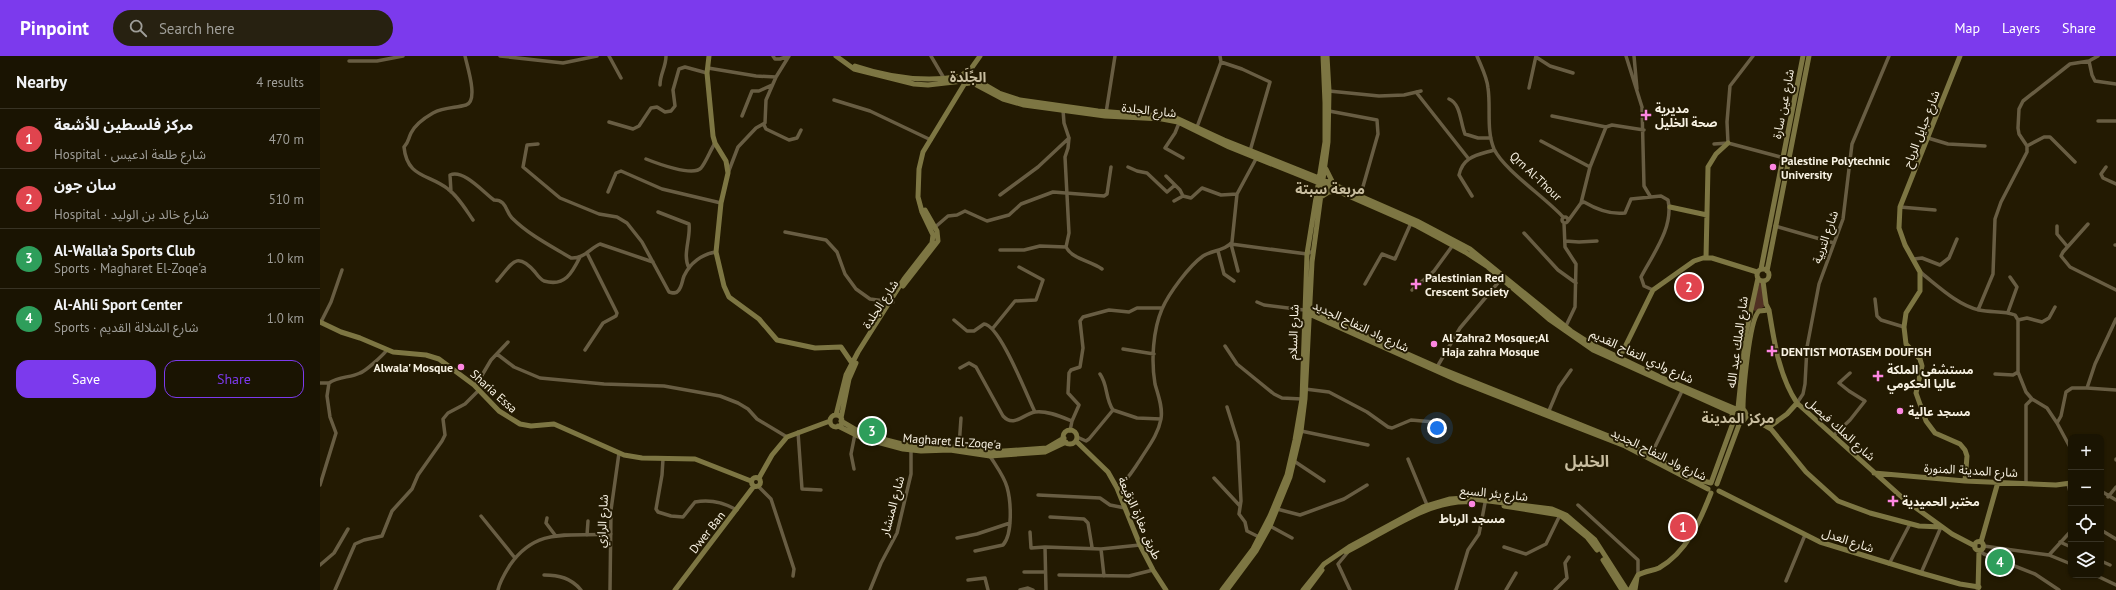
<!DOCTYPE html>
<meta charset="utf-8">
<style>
:root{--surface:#1a1402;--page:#272111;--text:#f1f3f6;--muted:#9f9e99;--line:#383324;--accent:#7c3aed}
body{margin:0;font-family:"PT Sans","Noto Sans Arabic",sans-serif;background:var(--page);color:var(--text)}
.controls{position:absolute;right:12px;bottom:12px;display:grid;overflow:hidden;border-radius:8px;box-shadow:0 1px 3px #0004}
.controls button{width:36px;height:36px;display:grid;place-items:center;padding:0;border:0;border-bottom:1px solid var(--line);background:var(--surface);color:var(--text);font:20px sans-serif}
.you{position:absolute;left:1117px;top:372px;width:14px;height:14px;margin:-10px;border:3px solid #fff;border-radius:50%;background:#1a73e8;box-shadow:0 0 0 6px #1a73e833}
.badge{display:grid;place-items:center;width:26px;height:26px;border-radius:50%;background:var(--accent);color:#fff;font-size:13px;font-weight:700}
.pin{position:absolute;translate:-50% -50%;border:2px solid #fff;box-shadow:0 1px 4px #0006}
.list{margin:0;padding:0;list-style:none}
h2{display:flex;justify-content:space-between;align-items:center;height:52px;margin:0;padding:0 16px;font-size:17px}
h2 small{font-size:13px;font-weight:400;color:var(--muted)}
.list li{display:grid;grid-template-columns:26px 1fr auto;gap:12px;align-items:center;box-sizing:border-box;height:60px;padding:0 16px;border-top:1px solid var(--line)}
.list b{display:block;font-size:15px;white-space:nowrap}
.list p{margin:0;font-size:13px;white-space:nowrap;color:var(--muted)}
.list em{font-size:13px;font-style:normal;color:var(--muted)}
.actions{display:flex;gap:8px;padding:12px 16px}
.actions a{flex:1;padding:9px 0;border:1px solid var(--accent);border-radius:12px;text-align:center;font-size:14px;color:var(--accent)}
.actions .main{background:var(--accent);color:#fff}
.icon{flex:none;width:22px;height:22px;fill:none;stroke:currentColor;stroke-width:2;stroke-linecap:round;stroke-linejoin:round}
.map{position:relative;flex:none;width:1796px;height:534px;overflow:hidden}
header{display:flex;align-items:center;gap:24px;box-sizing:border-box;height:56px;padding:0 20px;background:var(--accent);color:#fff}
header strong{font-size:19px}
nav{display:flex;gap:22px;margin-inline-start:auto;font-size:14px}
.search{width:280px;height:36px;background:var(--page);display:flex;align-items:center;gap:10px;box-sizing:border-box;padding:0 14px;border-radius:22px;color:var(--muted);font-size:15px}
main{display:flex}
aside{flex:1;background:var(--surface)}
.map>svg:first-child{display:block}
.green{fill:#513123}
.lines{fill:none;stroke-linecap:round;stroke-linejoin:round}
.street{stroke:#685d43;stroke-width:3.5}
.secondary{stroke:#7d7643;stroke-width:5}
.poi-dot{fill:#fd86e1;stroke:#231a02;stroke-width:1.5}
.labels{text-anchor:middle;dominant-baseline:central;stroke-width:4;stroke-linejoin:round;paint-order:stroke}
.street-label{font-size:12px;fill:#f8f2e3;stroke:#231a02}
.poi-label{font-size:12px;font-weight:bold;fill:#f8f2e3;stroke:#231a02;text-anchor:start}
.quarter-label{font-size:14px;font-weight:bold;fill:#c9bea0;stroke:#231a02}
.district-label{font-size:16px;font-weight:bold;fill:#c9bea0;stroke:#231a02}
</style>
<header>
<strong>Pinpoint</strong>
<div class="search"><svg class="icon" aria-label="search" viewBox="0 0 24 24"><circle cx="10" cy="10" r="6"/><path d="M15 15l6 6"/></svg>Search here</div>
<nav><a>Map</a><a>Layers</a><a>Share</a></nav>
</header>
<main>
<aside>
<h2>Nearby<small>4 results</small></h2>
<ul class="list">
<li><span class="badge" style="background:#e0444e">1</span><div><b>مركز فلسطين للأشعة</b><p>Hospital · شارع طلعة ادعيس</p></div><em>470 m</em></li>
<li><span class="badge" style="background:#e0444e">2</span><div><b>سان جون</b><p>Hospital · شارع خالد بن الوليد</p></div><em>510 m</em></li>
<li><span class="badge" style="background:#2e9e5b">3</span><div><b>Al-Walla’a Sports Club</b><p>Sports · Magharet El-Zoqe'a</p></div><em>1.0 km</em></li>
<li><span class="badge" style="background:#2e9e5b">4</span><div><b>Al-Ahli Sport Center</b><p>Sports · شارع الشلالة القديم</p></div><em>1.0 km</em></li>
</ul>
<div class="actions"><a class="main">Save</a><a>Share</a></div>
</aside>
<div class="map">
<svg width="1796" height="534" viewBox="0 0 1796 534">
<rect width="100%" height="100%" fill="#231a02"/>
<!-- green -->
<path class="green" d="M1440 225 1443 228 1444 251 1435 255 1432 253Z"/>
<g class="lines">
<!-- street -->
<path class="street" d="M145 0C147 10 159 45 146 49 136 52 124 51 113 57 106 61 95 69 91 77 88 83 89 86 84 91 87 122 109 118 128 133 138 140 146 154 153 164
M180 0 243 7 277 0
M289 0 301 22
M453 0 455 3H460L468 0
M611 0 625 24
M1157 0C1161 10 1167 21 1168 32 1171 51 1166 74 1174 93 1184 114 1226 142 1243 161
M1306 0 1322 51 1324 130 1330 140
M1314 0 1317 33
M1216 1 1230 10 1253 17
M29 5H57L83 0
M1769 5 1772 19 1775 25 1796 28
M901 6 922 13 950 26 930 95
M388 12 436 20 456 21
M340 29C340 18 346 11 346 0
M1209 32 1216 0
M1009 35 1059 40 1084 39 1101 35
M1096 36 1148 102
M1129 43C1141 48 1140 66 1145 78L1158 82H1171
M514 44 550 55 611 84
M743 54 744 67 749 82 748 92 745 101 749 177 746 191C752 203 771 205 782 213
M1009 55 1057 64 1058 78 1040 141
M786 57 795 0
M422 60 432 35H439L452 29
M1232 60 1286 71
M1778 65H1796
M289 66 313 73 319 70 331 52 337 51 345 56 351 55 355 50 353 34 359 13 365 11 387 17
M859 67 855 77 845 92 863 102
M444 69 446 73 469 84 477 82 481 74
M877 71 901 6 900 0
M1608 82 1628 88 1665 90
M1221 85 1270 111
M1408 87 1407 66 1410 30 1433 0
M218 88 207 89 203 111 240 142 279 158 297 161 307 167 322 186 349 236C353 237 356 238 358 235 362 231 362 225 364 220 370 207 382 198 396 196
M1394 88 1408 87 1468 103
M1707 90 1724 81H1730L1755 106
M326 103C336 107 373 121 381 112 386 106 390 95 395 87
M808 111 817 115 827 117 847 136 855 129
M1786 111 1781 118 1783 122 1796 128
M408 117 418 91 436 72 445 67 446 44 456 21 469 0
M846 120 860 134 863 140
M131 136 130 119C144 113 164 137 174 144 187 144 185 155 192 162 209 179 231 190 251 202 264 203 270 192 280 188L333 206
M288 136 296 117 301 115 342 133 401 147
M680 139 718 111 749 82
M1152 140 1139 119C1143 100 1158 99 1174 94
M854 145 863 140 871 142 882 132 901 139 917 138
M1261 147 1264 146C1276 153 1290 159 1305 157L1311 143 1341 140 1348 144C1354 171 1333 198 1321 221L1324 230 1333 234
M1580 151 1615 154
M338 156 369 168C371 182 362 199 369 212
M1242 164a3 3 0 1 1 6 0a3 3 0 1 1-6 0Z
M1248 165 1261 147 1270 111 1286 71 1292 69 1324 74
M1244 167 1245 191 1256 208 1255 251 1245 272
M1768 168 1743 196 1741 200 1750 211 1796 234
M1455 170 1514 187
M1737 170V178L1747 190
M614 172 628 160 637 159 645 155 667 165 689 159 701 148 733 136 784 140 787 138 791 111
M465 176 506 184 517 196 525 218 536 233 550 243 573 246
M1204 177 1238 214 1256 227
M1245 185 1259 186 1277 185
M1795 189H1796
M680 194H704L720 190 746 191
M898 195 904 218 914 225
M1594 203 1602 202 1620 209 1629 202 1637 183
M918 215 911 188 987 198 993 195
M1600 216C1617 229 1637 249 1659 254 1672 257 1683 254 1695 259L1698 264 1707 262 1722 266 1729 262 1735 251
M177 225C192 208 196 194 215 216 218 220 220 223 224 225 245 231 252 217 260 201
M1045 228 1062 198 1075 203 1091 167
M1092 234 1114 215 1133 189
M1555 243 1557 260 1561 264 1584 271
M937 246 944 249 984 254
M1658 254 1673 218 1675 163 1681 146 1707 96V90L1699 78 1698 72 1699 53 1703 45 1750 8 1769 5 1778 0
M1688 256 1697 231 1690 221
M634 264 647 275H654L664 268C680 269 707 340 715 356
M1698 264V316L1706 336 1712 343 1727 352 1737 367
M1 266 11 246 22 214
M673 272 695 245 716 244 723 224 699 211
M905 290 917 308 954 338 962 342 982 343
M803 293 834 298
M265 294 283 267 296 260 297 257 267 197
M177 298 194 311 220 322 284 328 344 330 400 340 418 347 428 353 437 363 467 381
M1117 311 1140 272 1182 222
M640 312 649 307 656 311 683 360C694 372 703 358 715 356 726 354 742 361 752 365L750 375
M780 318C788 329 785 342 793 354L817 362 841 363
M1675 318 1693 319 1698 316
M0 327H9
M154 329 158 326 171 304 188 286
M1767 332 1796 334
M985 333 1009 336 1047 356 1068 371 1072 372 1091 364 1114 366
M1477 347 1483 338 1485 328 1487 291 1499 228 1523 163 1532 88 1569 0
M907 351 918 386 921 445 919 458 925 466 927 475 939 481
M1228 357 1239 331 1251 314
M752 365 759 349 748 337 749 317 751 314 760 311 763 292 760 265 763 261 789 254 809 256 817 252H842
M981 375 1048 389
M478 376 482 433 501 434
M1513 380 1530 364 1545 345 1529 335 1519 327 1530 317
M757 381 766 385 769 383 793 354
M639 391 641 362
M1751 393 1737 367 1741 360 1746 336 1752 332H1767L1775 308 1796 263
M1331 399 1362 335
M343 403 342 419 336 453 338 456 351 460 363 461 375 446C390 443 403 446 417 454
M1088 403 1107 449
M1796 403V404
M974 405 1004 425
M534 413 531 398 535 378
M894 422 920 450
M1706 427V349L1712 343
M1748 428 1751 440
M0 429 16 377 10 361 7 340 9 327C19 320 30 322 40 317 46 315 63 299 67 294
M438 430 451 443 474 513 473 520
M797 432C808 424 813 414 820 404 828 391 838 379 841 363 843 351 838 339 835 328 831 305 833 274 842 253 849 237 869 210 883 200 892 194 905 195 912 186L917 138 937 101
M1781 435 1796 444
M718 439 780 442 790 449 805 452
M1788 441 1796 431
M1258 449 1318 504V519
M957 453 980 459 1024 443 1047 429
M161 460 195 502
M730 461 764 463 768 467 772 491
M227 462 226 467 235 479
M950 470 972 482
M1781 474 1796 483
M710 476 711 492 725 491 781 493 820 489
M267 479 268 465
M637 482 657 478 690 467
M1740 486 1751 491
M1664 490 1729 499 1751 508
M725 491 726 534
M1184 491 1206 498 1226 488 1240 459
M781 493 784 520
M655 495 683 489C693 478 691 445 687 431 684 420 676 410 670 400
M1660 495 1664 498 1715 518 1739 534
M1028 496 1018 508 1030 534
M1729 499 1751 475
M1781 505 1790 509
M1569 508 1590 468
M0 509 14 497 28 473
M704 516H725
M1601 517 1621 471
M224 519C239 519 251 522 261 534
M739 519 809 520 833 514
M1775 519 1796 529
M648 524 665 522 668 534
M1466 525 1485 479
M15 534 35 488 44 484 62 480 72 455 92 433 98 419 122 385 125 379 123 363 128 357 145 348 159 334
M178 534C180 525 185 517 190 509 217 470 250 481 291 478
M290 534 291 454 299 397
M550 534 561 507 577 477 591 418V393
M700 534 708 532 713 534
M1136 534 1148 494 1159 478 1165 447
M1186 534 1196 517
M1235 534 1247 522 1245 507 1249 501"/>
<!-- secondary -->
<path class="secondary" d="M389 0 387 17 393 80 395 87 406 105 408 117 401 147 396 196 404 230 409 241 439 263 457 284 495 292 521 291 534 310
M516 0 534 13 594 28 608 29 643 25
M1640 0 1580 151 1579 172 1585 189 1600 216V235L1586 257 1584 271 1586 288 1600 303 1602 310 1596 337 1606 365 1615 377 1640 388 1645 394 1647 400 1645 425
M535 10C571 22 605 27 642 20
M641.5 22a5.5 5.5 0 1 1 11 0a5.5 5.5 0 1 1-11 0Z
M648 17 660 0
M653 22 679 37 700 44 778 55 854 61 904 84 999 122 1097 165 1150 193 1251 275 1273 289 1340 321 1416 353
M651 26 683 43 704 49 785 60 842 63 858 66 909 91 999 127 1097 170 1145 196 1168 211 1230 264 1273 294 1413 357
M1006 113 1014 129
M1001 141 1009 136 1016 135
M1350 151 1387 159
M1386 202 1388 111 1396 98 1408 87
M1441 213 1483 0
M1437 219a6 6 0 1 1 12 0a6 6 0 1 1-12 0Z
M1447 215 1489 0
M1443 225 1446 248 1449 254C1454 285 1459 320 1477 347L1585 444 1632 478 1655 490
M583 230 618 185 617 175 605 154
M986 253 1117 311 1306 387 1380 424 1391 427 1414 364
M987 257 1139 325 1305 390 1388 433
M0 266 21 276 40 282 73 296 106 299 119 303 154 329 179 355 200 368 211 370 234 368 304 399 322 402 375 403 431 425
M1298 305 1333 234 1374 205 1383 202H1392L1437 216
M1412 359a7 7 0 1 1 14 0a7 7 0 1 1-14 0Z
M1418 352 1426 277 1438 222
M1423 353C1423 337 1429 264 1439 255L1449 254
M516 359 526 319 538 296 584 223 612 187 613 179 602 156 598 141 599 113 603 96 645 27
M1427 359 1451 373 1486 416 1518 445 1550 457 1599 470 1621 471
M510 365a6 6 0 1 1 12 0a6 6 0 1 1-12 0Z
M521 362 529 323 536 307
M521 365 543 378 582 388 605 391H639L669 396 727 392 744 382
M518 370 542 382 583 393 601 395 630 394 670 400 725 396 746 386
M1449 371 1467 358 1477 347
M743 381a7 7 0 1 1 14 0a7 7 0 1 1-14 0Z
M756 385 788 416 797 432 820 489 833 514 846 534
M1554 417 1645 425 1736 429 1751 427
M431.5 426a4.5 4.5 0 1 1 9 0a4.5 4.5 0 1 1-9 0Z
M439 422 452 399 467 381 510 365
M1397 428 1420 366
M1399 435 1500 486 1601 517 1640 528 1659 531
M1184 450 1240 459 1267 481 1277 494
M1654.5 490a4.5 4.5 0 1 1 9 0a4.5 4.5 0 1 1-9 0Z
M1661 486 1678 426
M1026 496C1063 478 1110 442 1152 446
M1283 504 1302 534
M355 534 434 430
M902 534 933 493 950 460 967 419 975 384 982 343 987 198 1005 86V47L1003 0
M907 534 936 495 950 470 970 421 981 375 985 343 992 206 1008 86 1009 35 1007 0
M983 534 1004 508 1029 491 1103 451 1130 443 1145 442 1232 453 1246 459 1275 484 1307 534
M987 534 1002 514
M1310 534 1318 519C1325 515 1332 515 1339 512 1367 496 1380 465 1391 437
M1315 534 1317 521
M1658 534 1659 495"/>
</g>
<!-- markers -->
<g class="poi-dot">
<path d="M1324 53h4v4h4v4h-4v4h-4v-4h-4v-4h4z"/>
<circle cx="1453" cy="111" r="4"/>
<path d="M1094 222h4v4h4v4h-4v4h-4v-4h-4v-4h4z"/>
<circle cx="1114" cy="288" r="4"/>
<path d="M1450 289h4v4h4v4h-4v4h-4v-4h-4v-4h4z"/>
<circle cx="141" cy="311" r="4"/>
<path d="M1556 314h4v4h4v4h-4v4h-4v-4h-4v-4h4z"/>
<circle cx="1580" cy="355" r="4"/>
<path d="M1571 439h4v4h4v4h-4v4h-4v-4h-4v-4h4z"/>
<circle cx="1152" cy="448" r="4"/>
</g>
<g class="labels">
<!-- street labels -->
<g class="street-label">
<text transform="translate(1463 48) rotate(-79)">شارع عين سارة</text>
<text transform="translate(829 54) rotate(6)">شارع الجلدة</text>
<text transform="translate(1601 73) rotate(-69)">شارع حبايل الرياح</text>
<text transform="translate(1216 120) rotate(43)">Qrn Al-Thour</text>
<text transform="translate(1505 181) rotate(-71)">شارع التربية</text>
<text transform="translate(560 248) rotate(-57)">شارع الجلدة</text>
<text transform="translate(1041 270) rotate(25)">شارع واد التفاح الجديد</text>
<text transform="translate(973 276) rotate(-88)">شارع السلام</text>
<text transform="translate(1417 286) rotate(-82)">شارع الملك عبد الله</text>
<text transform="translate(1322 300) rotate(25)">شارع وادي التفاح القديم</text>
<text transform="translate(174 335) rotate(42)">Sharia Essa</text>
<text transform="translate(1521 373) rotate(42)">شارع الملك فيصل</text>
<text transform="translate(632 385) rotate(4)">Magharet El-Zoqe'a</text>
<text transform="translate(1339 398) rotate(26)">شارع واد التفاح الجديد</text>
<text transform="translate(1651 414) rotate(3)">شارع المدينة المنورة</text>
<text transform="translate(1174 437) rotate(6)">شارع بئر السبع</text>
<text transform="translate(572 450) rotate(-75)">شارع المنشار</text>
<text transform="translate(820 462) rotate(66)">طريق مغارة الزقيعة</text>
<text transform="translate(282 465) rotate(-87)">شارع الرازي</text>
<text transform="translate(387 476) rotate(-52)">Dwer Ban</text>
<text transform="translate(1528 484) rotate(18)">شارع العدل</text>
</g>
<!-- poi labels -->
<g class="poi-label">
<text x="1335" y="52">مديرية<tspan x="1335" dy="14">صحة الخليل</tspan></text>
<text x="1461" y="104">Palestine Polytechnic<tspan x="1461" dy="14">University</tspan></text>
<text x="1105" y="221">Palestinian Red<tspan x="1105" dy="14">Crescent Society</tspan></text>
<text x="1122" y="281">Al Zahra2 Mosque;Al<tspan x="1122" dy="14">Haja zahra Mosque</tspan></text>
<text x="1461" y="295">DENTIST MOTASEM DOUFISH</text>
<text x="133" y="311" text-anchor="end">Alwala' Mosque</text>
<text x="1567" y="313">مستشفى الملكة<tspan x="1567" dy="14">عاليا الحكومي</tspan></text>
<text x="1588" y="355">مسجد عالية</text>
<text x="1582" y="445">مختبر الحميدية</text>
<text x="1152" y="462" text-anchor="middle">مسجد الرباط</text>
</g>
<!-- quarter labels -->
<g class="quarter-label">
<text x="648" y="21">الجًلَدة</text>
<text x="1010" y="133">مربعة سبتة</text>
<text x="1418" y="362">مركز المدينة</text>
</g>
<!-- district labels -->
<g class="district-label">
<text x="1267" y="405">الخليل</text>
</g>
</g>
</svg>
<div class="controls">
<button>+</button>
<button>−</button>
<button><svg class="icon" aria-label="locate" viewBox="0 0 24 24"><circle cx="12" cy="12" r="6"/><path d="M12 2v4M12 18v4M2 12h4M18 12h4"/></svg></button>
<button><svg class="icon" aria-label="layers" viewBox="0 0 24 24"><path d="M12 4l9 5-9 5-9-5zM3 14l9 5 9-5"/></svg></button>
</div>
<div class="you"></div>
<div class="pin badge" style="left:1363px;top:471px;background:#e0444e">1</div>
<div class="pin badge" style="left:1369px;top:231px;background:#e0444e">2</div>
<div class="pin badge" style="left:552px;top:375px;background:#2e9e5b">3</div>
<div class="pin badge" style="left:1680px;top:506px;background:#2e9e5b">4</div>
</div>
</main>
